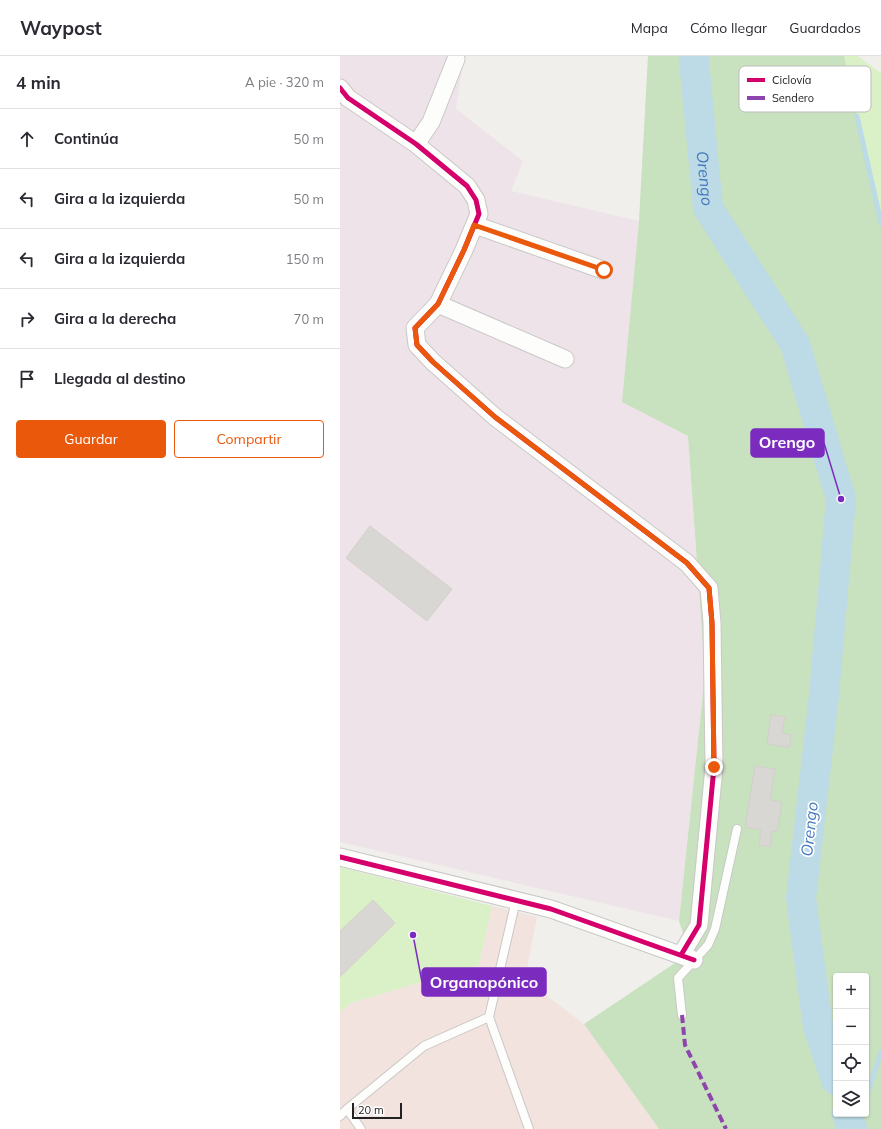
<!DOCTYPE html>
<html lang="es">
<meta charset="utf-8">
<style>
:root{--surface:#fff;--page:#f2f2f3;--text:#2b2b33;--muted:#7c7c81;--line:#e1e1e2;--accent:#ea580c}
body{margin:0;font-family:Mulish,sans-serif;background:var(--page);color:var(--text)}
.controls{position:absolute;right:12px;bottom:12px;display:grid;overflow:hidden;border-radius:4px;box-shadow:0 1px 3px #0004}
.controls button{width:36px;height:36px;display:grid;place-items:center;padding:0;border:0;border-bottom:1px solid var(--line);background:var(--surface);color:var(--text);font:20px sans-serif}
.scale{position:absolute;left:12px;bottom:10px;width:50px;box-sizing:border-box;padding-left:4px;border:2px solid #222;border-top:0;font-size:11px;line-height:14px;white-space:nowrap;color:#222;-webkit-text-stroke:3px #fff;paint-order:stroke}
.stop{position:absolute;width:12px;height:12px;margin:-9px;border:3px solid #ea580c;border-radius:50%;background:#fff}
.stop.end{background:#ea580c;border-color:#fff;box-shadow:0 1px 4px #0008}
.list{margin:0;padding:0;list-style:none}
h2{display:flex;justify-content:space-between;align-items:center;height:52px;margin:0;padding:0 16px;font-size:17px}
h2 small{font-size:13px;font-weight:400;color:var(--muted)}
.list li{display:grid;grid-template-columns:26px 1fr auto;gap:12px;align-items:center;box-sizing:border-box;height:60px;padding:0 16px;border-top:1px solid var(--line)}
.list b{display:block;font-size:15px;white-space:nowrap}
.list em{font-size:13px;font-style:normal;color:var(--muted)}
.actions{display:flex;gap:8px;padding:12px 16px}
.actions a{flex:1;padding:9px 0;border:1px solid var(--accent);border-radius:4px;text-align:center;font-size:14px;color:var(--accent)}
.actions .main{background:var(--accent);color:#fff}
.icon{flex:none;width:22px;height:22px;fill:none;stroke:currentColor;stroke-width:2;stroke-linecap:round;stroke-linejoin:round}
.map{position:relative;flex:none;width:541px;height:1073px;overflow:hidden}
header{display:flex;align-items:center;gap:24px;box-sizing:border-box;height:56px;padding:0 20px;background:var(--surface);border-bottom:1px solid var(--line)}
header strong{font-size:19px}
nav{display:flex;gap:22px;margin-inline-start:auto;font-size:14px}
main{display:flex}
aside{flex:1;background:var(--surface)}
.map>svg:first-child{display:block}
.commercial{fill:#f2e3df}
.industrial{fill:#eee3e9}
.grass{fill:#daf0c7}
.forest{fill:#c8e1be;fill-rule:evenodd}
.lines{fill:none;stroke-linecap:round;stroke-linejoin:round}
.stream{stroke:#bcdbe6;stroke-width:5}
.river{stroke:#bcdbe6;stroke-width:30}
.building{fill:#d8d7d3;stroke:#d3d0cc}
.lane-casing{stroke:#c9c8c7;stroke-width:10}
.street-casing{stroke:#c9c8c7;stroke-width:19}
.lane{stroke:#fdfdfc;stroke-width:8}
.street{stroke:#fdfdfc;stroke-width:17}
.quiet{stroke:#8e44ad;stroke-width:4;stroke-dasharray:8 4;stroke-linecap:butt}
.cycleway-casing{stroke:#fff;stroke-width:8}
.cycleway{stroke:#d6006c;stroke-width:5}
.route{stroke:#ea580c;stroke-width:5}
.labels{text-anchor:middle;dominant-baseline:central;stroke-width:3.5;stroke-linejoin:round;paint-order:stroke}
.water-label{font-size:16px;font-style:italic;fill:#4378bd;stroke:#fff}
.key{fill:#fff;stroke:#bdbdbd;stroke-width:1}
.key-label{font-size:11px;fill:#222}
.leader{fill:none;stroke:#7b2cbf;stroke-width:1.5}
.callout-dot{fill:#7b2cbf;stroke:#fff;stroke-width:1.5}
.callout{fill:#7b2cbf;stroke:#7b2cbf;stroke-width:1.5}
.callout-label{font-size:16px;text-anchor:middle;font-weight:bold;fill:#fff}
</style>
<header>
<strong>Waypost</strong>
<nav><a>Mapa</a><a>Cómo llegar</a><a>Guardados</a></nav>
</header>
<main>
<aside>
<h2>4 min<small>A pie · 320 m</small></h2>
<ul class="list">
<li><svg class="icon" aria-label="ahead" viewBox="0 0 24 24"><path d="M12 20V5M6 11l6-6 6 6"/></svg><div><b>Continúa</b></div><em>50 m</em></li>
<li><svg class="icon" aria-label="left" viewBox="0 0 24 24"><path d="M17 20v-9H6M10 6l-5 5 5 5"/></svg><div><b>Gira a la izquierda</b></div><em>50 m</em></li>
<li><svg class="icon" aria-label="left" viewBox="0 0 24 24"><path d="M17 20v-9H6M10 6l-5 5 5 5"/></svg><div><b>Gira a la izquierda</b></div><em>150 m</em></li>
<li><svg class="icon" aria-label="right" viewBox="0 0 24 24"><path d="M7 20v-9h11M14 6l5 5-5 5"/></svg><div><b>Gira a la derecha</b></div><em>70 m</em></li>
<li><svg class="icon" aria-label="arrive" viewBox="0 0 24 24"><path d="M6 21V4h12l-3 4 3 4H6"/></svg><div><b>Llegada al destino</b></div></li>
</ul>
<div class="actions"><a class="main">Guardar</a><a>Compartir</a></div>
</aside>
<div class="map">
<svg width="541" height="1073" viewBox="0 0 541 1073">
<rect width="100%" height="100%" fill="#f0efeb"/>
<!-- commercial -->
<path class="commercial" d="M152 850 197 861 185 923 244 968 319 1073H0V956L11 947 139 909Z"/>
<!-- industrial -->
<path class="industrial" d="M0 0H124L116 53 183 105 171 135 299 165 282 346 348 380 365 618 339 865 0 786Z"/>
<!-- grass -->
<path class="grass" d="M504 0H518L541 17V167Z
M0 811 152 850 139 909 11 947 0 956Z"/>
<!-- forest -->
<path class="forest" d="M308 0H504L541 167V1073H319L244 968 350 897 339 865 365 618 348 380 282 346 299 165ZM496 920H526V1058H496Z"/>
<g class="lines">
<!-- stream -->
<path class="stream" d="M517 60 541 167
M526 1042 541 996
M516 1073 521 1058"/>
<!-- river -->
<g class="river">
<path id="s1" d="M355 0 354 5 368 152 455 288 501 443 484 639 461 842 478 971 496 1024"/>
<path d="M507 1058 512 1073"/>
</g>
</g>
<!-- building -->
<path class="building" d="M30 470 112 533 87 565 6 502Z
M431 659 445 661 442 677 451 679 449 691 427 688Z
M415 710 435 713 430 744 442 746 437 776 432 775 430 791 419 789 421 774 405 771Z
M33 844 55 867 0 921V875Z"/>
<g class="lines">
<defs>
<path id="lane" d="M342 959 338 922 368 889 375 873 397 773
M149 961 176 844
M7 1053 21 1073
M0 1060 7 1053 84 990 149 961 189 1073"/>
<path id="street" d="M0 32 8 42 76 88 127 130 136 144 139 158 124 194 98 248 75 272 77 289 93 306 155 361 347 507 369 532 372 567 374 711 359 869 341 899
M76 88 91 66 116 3
M135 169 263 214
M98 248 225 303
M0 801 211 853 354 904"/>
</defs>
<!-- lane casing -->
<use href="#lane" class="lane-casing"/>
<!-- street casing -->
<use href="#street" class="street-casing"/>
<!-- lane -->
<use href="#lane" class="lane"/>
<!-- street -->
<use href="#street" class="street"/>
<!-- quiet -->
<path class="quiet" d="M342 959 345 989 386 1073"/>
<defs>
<path id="cycleway" d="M0 32 8 42 76 88 127 130 136 144 139 158 124 194 98 248 75 272 77 289 93 306 155 361 347 507 369 532 372 567 374 711 359 869 341 899
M0 801 211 853 354 904"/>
</defs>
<!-- cycleway casing -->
<use href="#cycleway" class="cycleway-casing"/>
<!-- cycleway -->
<use href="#cycleway" class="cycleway"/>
</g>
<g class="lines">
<!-- route -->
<path class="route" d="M264 214 134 169 124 194 98 248 75 272 77 289 93 306 155 361 347 507 369 532 372 567 374 711"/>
</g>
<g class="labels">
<!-- water labels -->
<g class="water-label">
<text stroke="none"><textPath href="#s1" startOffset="123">Orengo</textPath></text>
<text transform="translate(469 773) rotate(-84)">Orengo</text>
</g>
</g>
<!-- legend -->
<rect x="399" y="10" width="132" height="46" rx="6" class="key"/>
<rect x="407" y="22" width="18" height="4" fill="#d6006c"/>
<rect x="407" y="40" width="18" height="4" fill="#8e44ad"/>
<g class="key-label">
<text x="432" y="28">Ciclovía</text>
<text x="432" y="46">Sendero</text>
</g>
<!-- callouts -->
<path class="leader" d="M501 443L484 387M73 879L82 926"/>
<g class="callout-dot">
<circle cx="501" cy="443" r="4"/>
<circle cx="73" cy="879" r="4"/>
</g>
<g class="callout">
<rect x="411" y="373" width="73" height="28" rx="4"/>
<rect x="82" y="912" width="124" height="28" rx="4"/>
</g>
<g class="callout-label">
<text x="447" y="392">Orengo</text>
<text x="144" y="932">Organopónico</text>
</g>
</svg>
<div class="controls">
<button>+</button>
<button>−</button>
<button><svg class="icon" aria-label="locate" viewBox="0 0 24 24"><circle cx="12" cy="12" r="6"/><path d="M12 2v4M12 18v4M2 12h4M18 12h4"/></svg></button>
<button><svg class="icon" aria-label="layers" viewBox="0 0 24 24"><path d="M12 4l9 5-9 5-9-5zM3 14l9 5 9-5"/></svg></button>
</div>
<div class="scale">20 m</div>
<div class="stop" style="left:264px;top:214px"></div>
<div class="stop end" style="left:374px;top:711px"></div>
</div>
</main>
